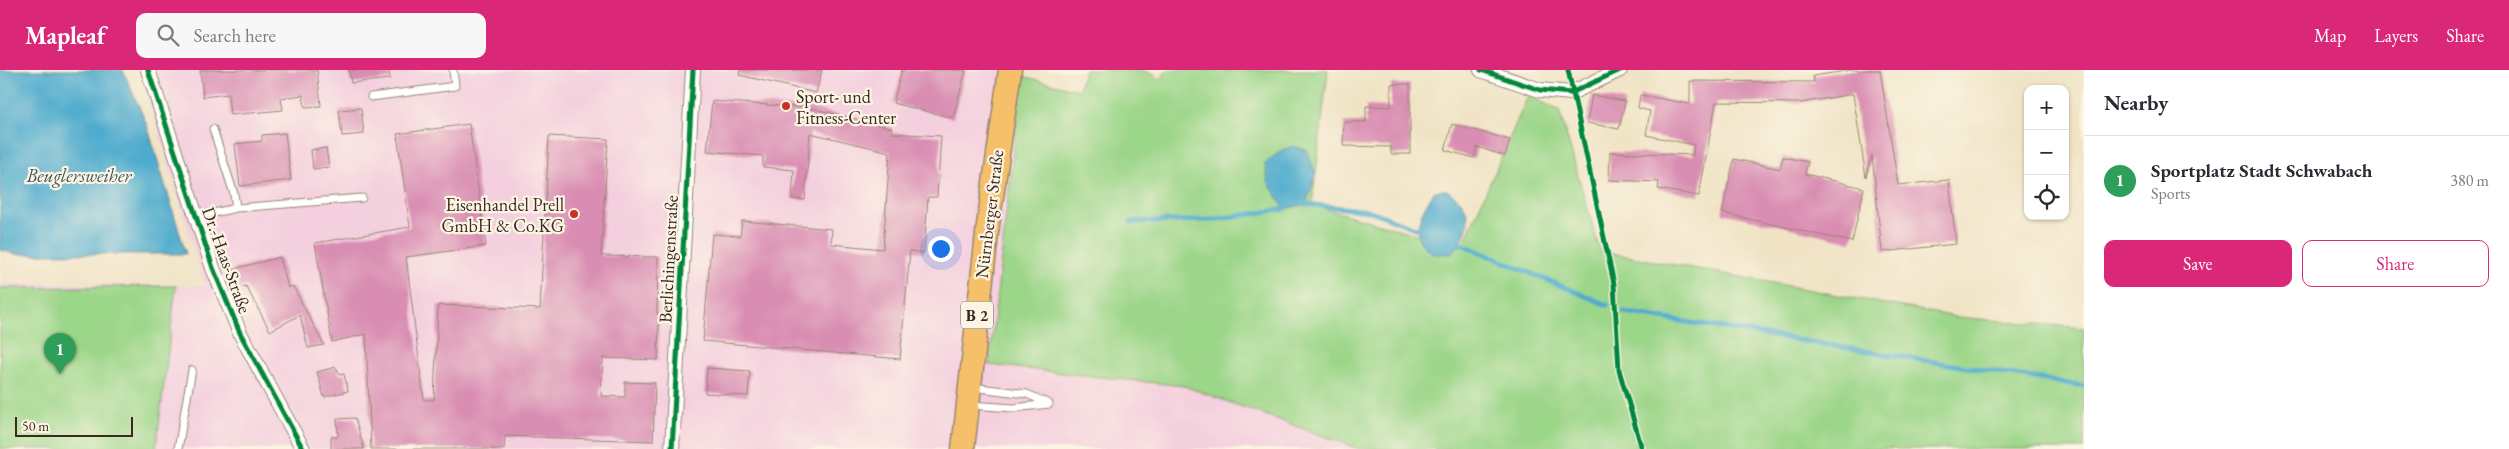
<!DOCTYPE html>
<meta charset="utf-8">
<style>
:root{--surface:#fff;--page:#f7f7f7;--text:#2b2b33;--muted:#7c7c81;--line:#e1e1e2;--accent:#db2777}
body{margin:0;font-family:"EB Garamond",serif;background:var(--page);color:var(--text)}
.controls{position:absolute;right:15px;top:15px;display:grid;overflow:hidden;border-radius:10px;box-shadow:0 1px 4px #0004}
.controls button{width:45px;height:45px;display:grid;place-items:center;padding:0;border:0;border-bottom:1px solid var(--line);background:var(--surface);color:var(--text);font:25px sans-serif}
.scale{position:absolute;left:15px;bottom:12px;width:118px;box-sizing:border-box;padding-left:5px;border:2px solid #3b2a1e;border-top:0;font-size:14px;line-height:18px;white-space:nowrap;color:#3b2a1e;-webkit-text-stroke:4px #fcf5e5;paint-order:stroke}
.you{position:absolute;left:940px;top:178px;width:18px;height:18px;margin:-12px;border:4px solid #fff;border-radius:50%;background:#1a73e8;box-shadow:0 0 0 8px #1a73e833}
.badge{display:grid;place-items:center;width:32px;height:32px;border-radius:50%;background:var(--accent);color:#fff;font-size:16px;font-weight:700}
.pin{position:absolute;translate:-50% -41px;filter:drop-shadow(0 1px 2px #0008)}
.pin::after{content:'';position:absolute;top:26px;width:18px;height:15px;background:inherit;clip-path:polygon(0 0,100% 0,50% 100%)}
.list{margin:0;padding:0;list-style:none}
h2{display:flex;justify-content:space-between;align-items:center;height:65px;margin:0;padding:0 20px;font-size:21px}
h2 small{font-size:16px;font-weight:400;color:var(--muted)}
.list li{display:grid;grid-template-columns:32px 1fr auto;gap:15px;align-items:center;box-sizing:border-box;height:90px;padding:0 20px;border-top:1px solid var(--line)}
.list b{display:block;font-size:19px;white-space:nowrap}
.list p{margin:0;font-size:16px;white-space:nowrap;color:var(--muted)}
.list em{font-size:16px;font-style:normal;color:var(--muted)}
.actions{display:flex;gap:10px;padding:15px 20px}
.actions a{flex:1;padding:11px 0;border:1px solid var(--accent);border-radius:10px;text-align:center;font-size:18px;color:var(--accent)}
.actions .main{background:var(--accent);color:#fff}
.icon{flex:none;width:28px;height:28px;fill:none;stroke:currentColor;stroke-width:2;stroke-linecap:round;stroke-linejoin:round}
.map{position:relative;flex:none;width:2084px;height:379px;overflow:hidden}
header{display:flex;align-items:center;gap:30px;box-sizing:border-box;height:70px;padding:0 25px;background:var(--accent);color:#fff}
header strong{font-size:24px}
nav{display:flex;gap:28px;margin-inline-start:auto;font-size:18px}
.search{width:350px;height:45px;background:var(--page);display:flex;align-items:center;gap:12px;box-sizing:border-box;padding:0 18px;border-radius:10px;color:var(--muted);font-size:19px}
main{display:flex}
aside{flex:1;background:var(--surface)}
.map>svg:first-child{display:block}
.built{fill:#f4cfde}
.green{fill:#9cd689;stroke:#6c8054}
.water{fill:#4eabcd;stroke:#446a76}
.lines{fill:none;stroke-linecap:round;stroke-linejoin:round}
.stream{stroke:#4eabcd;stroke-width:5}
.building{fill:#d98db2}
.service-casing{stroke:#968772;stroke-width:9}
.minor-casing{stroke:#968772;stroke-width:16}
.primary-casing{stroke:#968772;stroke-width:25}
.service{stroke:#fff;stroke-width:7}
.minor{stroke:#fff;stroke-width:14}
.primary{stroke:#f6c06b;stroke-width:22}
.cycleway-casing{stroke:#fcf5e5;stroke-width:8}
.cycleway{stroke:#00873e;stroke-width:5}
.poi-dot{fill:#c8321e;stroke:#fcf5e5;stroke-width:2}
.labels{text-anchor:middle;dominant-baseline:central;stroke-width:4.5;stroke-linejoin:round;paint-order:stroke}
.shield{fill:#fcf5e5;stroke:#75675a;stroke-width:1}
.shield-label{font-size:16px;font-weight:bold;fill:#3b2a1e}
.poi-label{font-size:18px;fill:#3b2a1e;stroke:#fcf5e5;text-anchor:start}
.street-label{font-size:18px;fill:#3b2a1e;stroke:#fcf5e5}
.water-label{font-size:19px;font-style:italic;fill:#42575b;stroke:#fcf5e5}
</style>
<header>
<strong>Mapleaf</strong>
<div class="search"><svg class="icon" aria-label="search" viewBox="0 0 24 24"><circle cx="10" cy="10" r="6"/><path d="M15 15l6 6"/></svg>Search here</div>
<nav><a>Map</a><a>Layers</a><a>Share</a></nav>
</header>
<main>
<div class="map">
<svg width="2084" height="379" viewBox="0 0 2084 379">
<rect width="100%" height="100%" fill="#fcf5e5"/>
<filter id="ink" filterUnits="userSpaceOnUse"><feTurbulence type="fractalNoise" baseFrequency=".02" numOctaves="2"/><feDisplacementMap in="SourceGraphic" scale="10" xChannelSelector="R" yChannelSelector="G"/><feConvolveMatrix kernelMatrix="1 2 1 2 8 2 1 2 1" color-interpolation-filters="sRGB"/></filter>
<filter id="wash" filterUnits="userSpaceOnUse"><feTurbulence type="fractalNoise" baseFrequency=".0096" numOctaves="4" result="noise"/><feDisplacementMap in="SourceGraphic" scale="20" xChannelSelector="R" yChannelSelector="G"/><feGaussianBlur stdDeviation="1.12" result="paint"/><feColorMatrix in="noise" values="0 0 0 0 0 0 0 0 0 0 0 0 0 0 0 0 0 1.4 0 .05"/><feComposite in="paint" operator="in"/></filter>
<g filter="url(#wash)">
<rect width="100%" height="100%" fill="#f1e4c6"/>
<!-- built -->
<path class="built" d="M140 0H1024L994 242 989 295 1184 316 1360 379H0V213L205 216Z"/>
<!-- green -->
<path class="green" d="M1085 0H1142L1162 9 1166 0H1328L1312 135 1462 177 1528 26 1559 40 1600 181 1956 247 2084 258V379H1360L1184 316 989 295 1022 6 1078 20Z
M176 216 156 379H0V218Z"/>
<!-- water -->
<path class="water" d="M0 0H123L147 55 186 184H16L0 180Z
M1293 76 1307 80 1316 105 1306 134 1285 139 1268 112 1265 94 1280 81Z
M1447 120C1451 124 1459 128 1462 133 1475 150 1464 171 1451 184H1433C1429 180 1424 177 1421 173 1411 158 1426 133 1435 121Z"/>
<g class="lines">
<!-- stream -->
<path class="stream" d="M1306 134 1370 141 1418 159
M1131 152 1210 150 1285 139
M1461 174 1607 235
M1624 242 2084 316"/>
</g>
<g id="blocks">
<!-- building -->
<path class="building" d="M200 0H317L321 36 305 37 303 25 281 28 283 40 230 45 228 24 203 27Z
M349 0H389L390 9 351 13Z
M740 0H822L816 23 739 5Z
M902 0H966L953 48 893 33Z
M1852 0H1880L1898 115 1949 110 1956 174 1882 182 1872 85 1866 107 1853 24 1800 33 1716 32 1699 126 1658 119 1659 112 1609 110 1610 82 1693 85 1694 75 1646 65 1650 41 1638 38 1640 25 1690 34V11L1814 12 1813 6Z
M1391 14H1410V84H1391V77L1343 76 1344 52H1366V36L1391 37Z
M1592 25 1625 31 1619 59 1587 53Z
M712 31 811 38 892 58 891 63 941 66 937 127H928L924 183 910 181 900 289 703 271 712 164 740 166 742 151 832 159 831 174 883 179 890 82 810 63 805 130 792 129 794 100 763 97V86L707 81Z
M361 38 364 64 342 66 339 40Z
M469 54 486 176 406 187 424 330H434L438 235 540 239 549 66 608 69 601 186 658 187 657 244H659L658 290 603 288 601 326 625 327V312L655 313 653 371 505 366 504 379H371L366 264 332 272 315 173 410 157 397 64Z
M1452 54 1510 70 1505 86 1477 77 1474 88 1445 80Z
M285 63 291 110 240 116 235 74 262 71V65Z
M326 78 329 97 313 99 311 80Z
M1783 87 1808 92 1805 104 1864 118 1852 172 1722 143 1734 89 1780 99Z
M280 187 288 218 293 216 324 275 308 278 300 245 270 261 246 216 239 218 234 199Z
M336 297 340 305 344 304 348 321 324 327 317 302Z
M707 298 750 301 748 326 705 323Z
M355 348 364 379H331V367H338L337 349Z"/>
</g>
</g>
<g filter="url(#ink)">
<use href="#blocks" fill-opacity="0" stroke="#968772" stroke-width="1"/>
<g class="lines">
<defs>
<path id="service" d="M371 27 455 16 453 0
M213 59 234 124 236 138
M196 147 236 138 362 128
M972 317 1027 324 1049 334
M970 335 1014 338 1049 334
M178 379 192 300"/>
<path id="minor" d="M148 0 213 198 240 263 303 379
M1481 0 1540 20 1571 23 1620 0
M672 379 693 0"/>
<path id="primary" d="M963 379 988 155 1010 0"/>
</defs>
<!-- service casing -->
<use href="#service" class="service-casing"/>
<!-- minor casing -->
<use href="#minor" class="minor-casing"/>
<!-- primary casing -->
<use href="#primary" class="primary-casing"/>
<!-- service -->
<use href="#service" class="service"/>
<!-- minor -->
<use href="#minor" class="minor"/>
<!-- primary -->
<use href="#primary" class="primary"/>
<defs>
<path id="cycleway" d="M148 0 213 198 240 263 303 379
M1481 0 1540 20 1571 23 1620 0
M1568 0 1614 214 1619 300 1642 379
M672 379 693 0"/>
</defs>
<!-- cycleway casing -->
<use href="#cycleway" class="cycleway-casing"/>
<!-- cycleway -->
<use href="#cycleway" class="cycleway"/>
</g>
</g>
<!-- markers -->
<g class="poi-dot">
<circle cx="786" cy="36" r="5"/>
<circle cx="574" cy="144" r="5"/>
</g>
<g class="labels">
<!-- shield labels -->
<rect class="shield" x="961" y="231.5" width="32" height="27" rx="4"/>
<g class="shield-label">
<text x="977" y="245">B 2</text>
</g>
<!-- poi labels -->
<g class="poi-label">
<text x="796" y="26">Sport- und<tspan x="796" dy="21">Fitness-Center</tspan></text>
<text x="564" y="134" text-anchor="end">Eisenhandel Prell<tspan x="564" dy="21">GmbH &amp; Co.KG</tspan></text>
</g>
<!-- street labels -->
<g class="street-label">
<text transform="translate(989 144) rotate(-83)">Nürnberger Straße</text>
<text transform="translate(668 189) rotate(-87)">Berlichingenstraße</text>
<text transform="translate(227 190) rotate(70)">Dr.-Haas-Straße</text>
</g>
<!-- water labels -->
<g class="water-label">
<text x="79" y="105">Beuglersweiher</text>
</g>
</g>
</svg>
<div class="controls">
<button>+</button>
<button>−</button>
<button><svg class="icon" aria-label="locate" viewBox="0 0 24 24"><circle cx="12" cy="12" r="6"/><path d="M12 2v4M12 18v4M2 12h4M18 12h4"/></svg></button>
</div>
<div class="scale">50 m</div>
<div class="you"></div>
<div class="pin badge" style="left:60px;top:304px;background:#2e9e5b">1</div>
</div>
<aside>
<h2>Nearby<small></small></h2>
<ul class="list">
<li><span class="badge" style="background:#2e9e5b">1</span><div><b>Sportplatz Stadt Schwabach</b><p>Sports</p></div><em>380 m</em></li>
</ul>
<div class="actions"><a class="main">Save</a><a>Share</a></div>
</aside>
</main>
